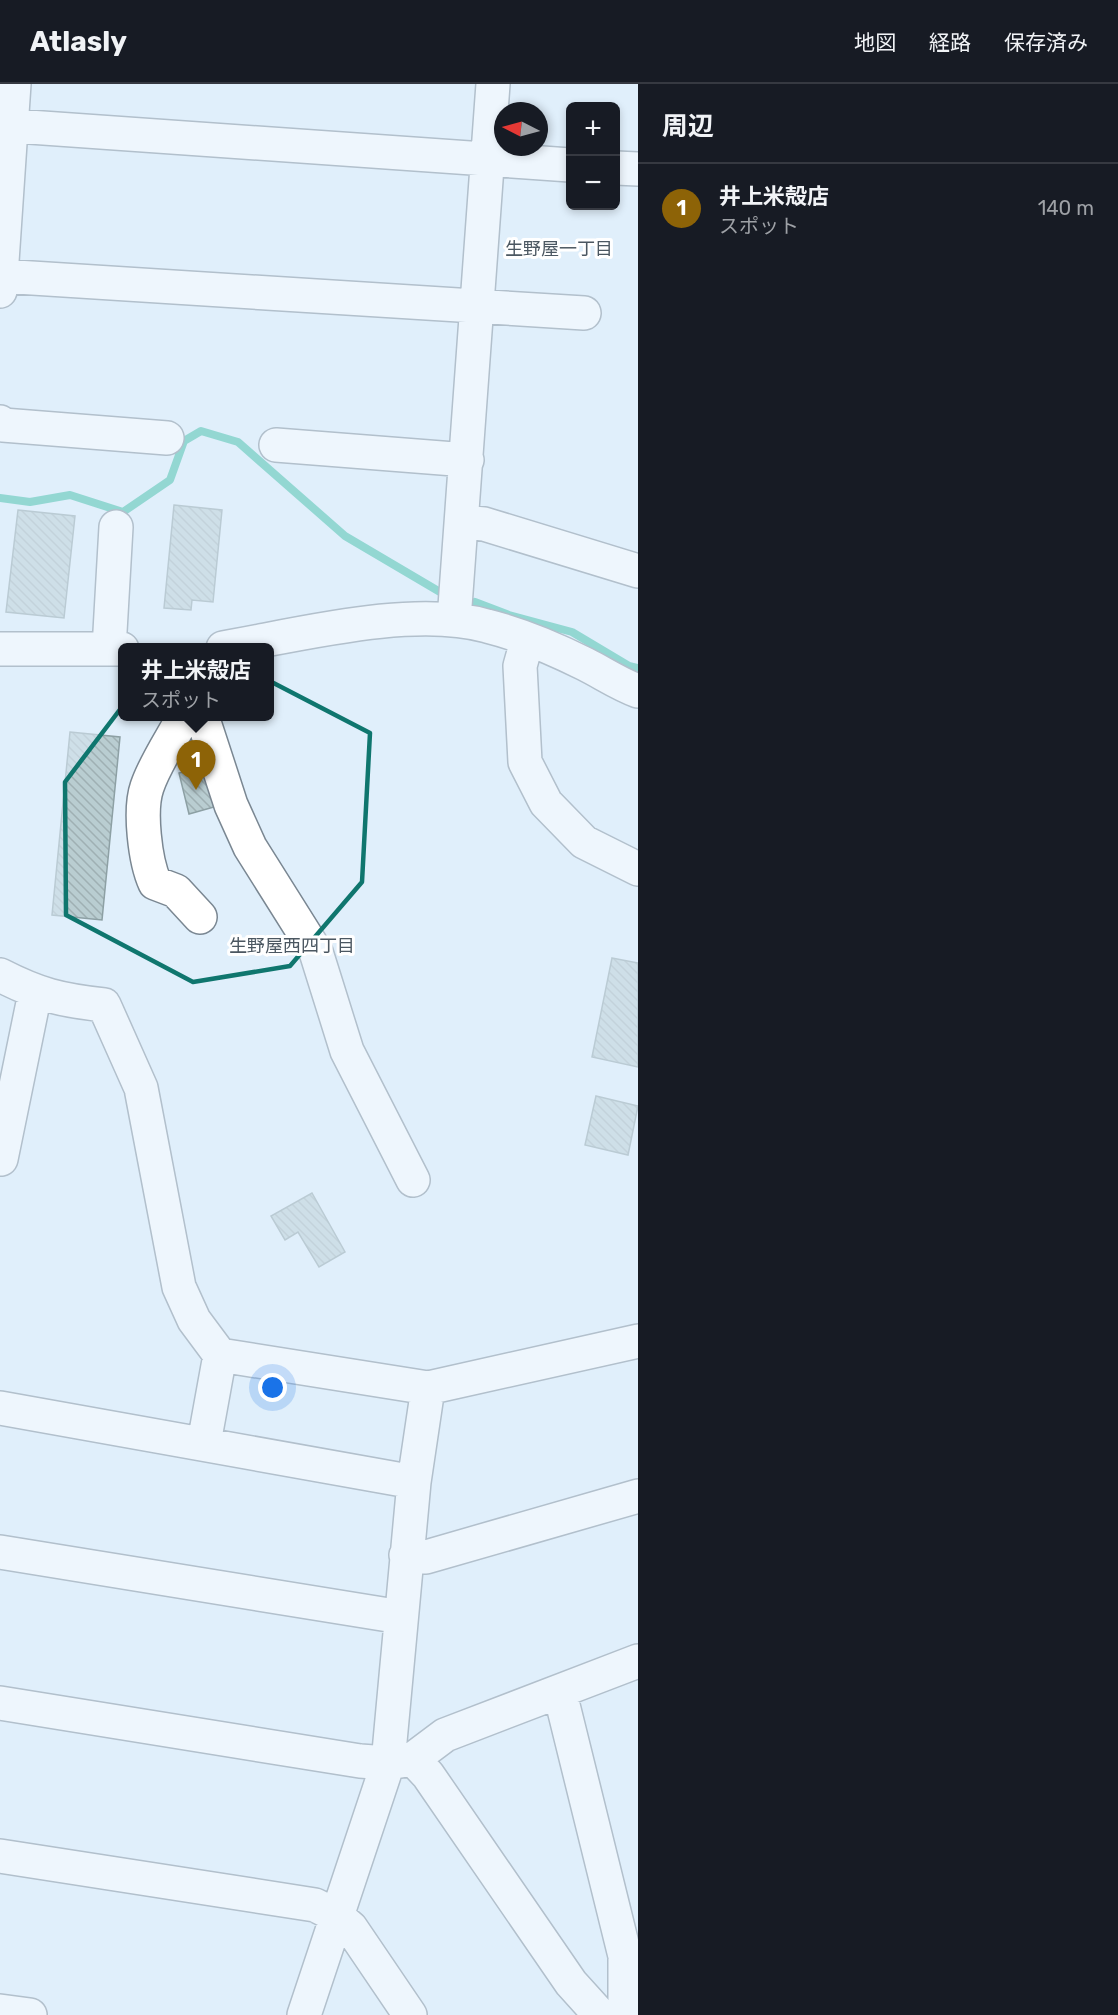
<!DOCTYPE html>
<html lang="ja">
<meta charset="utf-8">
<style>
:root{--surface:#171b24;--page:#242831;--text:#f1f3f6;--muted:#9ea1a6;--line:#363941;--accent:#8d6307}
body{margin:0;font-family:Rubik,"Noto Sans JP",sans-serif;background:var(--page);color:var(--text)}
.controls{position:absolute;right:18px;top:18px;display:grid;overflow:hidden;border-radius:9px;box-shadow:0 3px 9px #0003}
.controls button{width:54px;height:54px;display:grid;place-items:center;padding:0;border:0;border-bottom:2px solid var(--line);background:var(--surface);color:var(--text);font:30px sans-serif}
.compass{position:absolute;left:494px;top:18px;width:54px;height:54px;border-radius:50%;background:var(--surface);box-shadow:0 3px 9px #0003;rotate:276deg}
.you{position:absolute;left:273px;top:1304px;width:21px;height:21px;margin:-15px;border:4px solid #fff;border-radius:50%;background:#1a73e8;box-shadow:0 0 0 9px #1a73e833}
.badge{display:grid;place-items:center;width:39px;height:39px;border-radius:50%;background:var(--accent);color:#fff;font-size:20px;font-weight:700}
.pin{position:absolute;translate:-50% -50px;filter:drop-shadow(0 2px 3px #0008)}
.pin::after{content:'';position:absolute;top:32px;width:21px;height:18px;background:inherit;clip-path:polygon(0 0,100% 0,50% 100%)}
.popup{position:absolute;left:118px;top:559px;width:156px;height:78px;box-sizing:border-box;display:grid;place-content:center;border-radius:9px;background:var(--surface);filter:drop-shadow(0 2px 4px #0005);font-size:20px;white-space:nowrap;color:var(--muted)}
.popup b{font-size:22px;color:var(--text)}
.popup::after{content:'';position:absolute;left:50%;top:100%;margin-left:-12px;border:12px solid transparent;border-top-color:var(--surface)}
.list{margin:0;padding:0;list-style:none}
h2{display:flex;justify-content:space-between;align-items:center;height:78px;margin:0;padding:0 24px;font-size:26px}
h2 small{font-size:20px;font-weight:400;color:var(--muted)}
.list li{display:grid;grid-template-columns:39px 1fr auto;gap:18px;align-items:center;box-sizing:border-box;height:90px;padding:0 24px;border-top:2px solid var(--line)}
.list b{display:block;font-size:22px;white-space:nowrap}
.list p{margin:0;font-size:20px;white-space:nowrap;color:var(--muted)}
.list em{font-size:20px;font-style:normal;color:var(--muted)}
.map{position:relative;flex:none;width:638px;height:1931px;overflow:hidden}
header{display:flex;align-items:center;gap:36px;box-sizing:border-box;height:84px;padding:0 30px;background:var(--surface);border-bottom:2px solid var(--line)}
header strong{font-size:28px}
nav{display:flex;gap:33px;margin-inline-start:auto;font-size:21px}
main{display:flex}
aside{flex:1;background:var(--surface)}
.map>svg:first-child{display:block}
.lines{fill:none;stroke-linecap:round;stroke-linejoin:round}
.stream{stroke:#36baa1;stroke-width:8}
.building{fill:url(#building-back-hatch);stroke:#8da0a4;stroke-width:1.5}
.minor-casing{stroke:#7a8792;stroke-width:36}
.minor{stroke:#fff;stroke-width:33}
.marked{fill:none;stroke:#0f766e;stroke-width:4.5;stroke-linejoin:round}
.labels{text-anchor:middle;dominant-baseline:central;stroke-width:6;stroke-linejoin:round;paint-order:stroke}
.neighbourhood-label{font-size:18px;fill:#4b5761;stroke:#fff}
</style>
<header>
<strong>Atlasly</strong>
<nav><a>地図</a><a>経路</a><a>保存済み</a></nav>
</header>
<main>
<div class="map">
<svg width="638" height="1931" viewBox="0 0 638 1931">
<defs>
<pattern id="building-back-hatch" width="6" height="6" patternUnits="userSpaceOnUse" patternTransform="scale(1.5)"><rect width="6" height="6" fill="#b9cdd1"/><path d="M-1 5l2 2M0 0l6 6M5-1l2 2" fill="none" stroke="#9fb0b3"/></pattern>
</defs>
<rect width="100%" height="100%" fill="#e0effb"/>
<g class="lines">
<!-- stream -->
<path class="stream" d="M0 414 30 418 70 411 123 428 170 396 184 357 201 347 238 358 345 452 440 508
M475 518 509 531 572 548 629 582 638 584"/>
</g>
<!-- building -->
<path class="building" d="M174 421 222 426 213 518 192 516 191 526 164 524Z
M18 426 75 432 64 534 6 528Z
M70 648 120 653 102 836 52 831Z
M204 683 214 723 189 730 179 689Z
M612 874 638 879V983L592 973Z
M596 1012 638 1022 628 1071 585 1061Z
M312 1109 345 1168 319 1183 298 1148 285 1156 271 1132Z"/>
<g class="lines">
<defs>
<path id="minor" d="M0 41 570 81
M616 84 638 85
M0 192 584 229
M0 207 14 0
M0 338 3 341 167 354
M276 361 467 376
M462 438 484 440 638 487
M454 536 493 0
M527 557 520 582 525 678 546 719 584 758 638 785
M223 564C298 551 413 521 487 542 519 550 555 565 585 580 603 589 619 600 638 607
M0 565H122
M109 565 116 443
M184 632C172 655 155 679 147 703 139 726 145 777 155 799L176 807 200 833
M202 632 231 721 250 763 316 868 347 967 413 1096
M0 891C39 911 60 916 104 921L141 1004 179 1203 194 1236 220 1271 428 1304 414 1398
M1 1075 35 909
M428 1304 638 1257
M0 1324 414 1398 388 1679 304 1931
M204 1359 220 1271
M0 1468 401 1533
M406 1471 426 1473 638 1412
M560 1609 625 1872V1931
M0 1619 360 1677 388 1679 413 1675 445 1651 638 1577
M413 1675 428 1691 571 1899 600 1931
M0 1772 315 1821 337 1832 351 1844 410 1931
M0 1927 30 1931"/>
</defs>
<!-- minor casing -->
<use href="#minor" class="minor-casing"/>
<!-- minor -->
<use href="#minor" class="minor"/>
</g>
<!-- marked area -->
<path d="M0 0H638V1931H0ZM260 592 370 649 362 798 290 882 193 898 66 831 65 698 134 607Z" fill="#e0effb" fill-opacity=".55" fill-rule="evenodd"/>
<path class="marked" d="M260 592 370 649 362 798 290 882 193 898 66 831 65 698 134 607Z"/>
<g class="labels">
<!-- neighbourhood labels -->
<g class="neighbourhood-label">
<text x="559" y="165">生野屋一丁目</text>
<text x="292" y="862">生野屋西四丁目</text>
</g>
</g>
</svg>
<div class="controls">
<button>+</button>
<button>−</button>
</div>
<svg class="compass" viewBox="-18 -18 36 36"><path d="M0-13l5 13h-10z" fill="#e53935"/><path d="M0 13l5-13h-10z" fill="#9ea1a6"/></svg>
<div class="you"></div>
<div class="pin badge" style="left:196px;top:706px">1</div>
<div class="popup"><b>井上米殻店</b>スポット</div>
</div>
<aside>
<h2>周辺<small></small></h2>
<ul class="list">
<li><span class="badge">1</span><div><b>井上米殻店</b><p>スポット</p></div><em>140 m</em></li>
</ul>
</aside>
</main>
